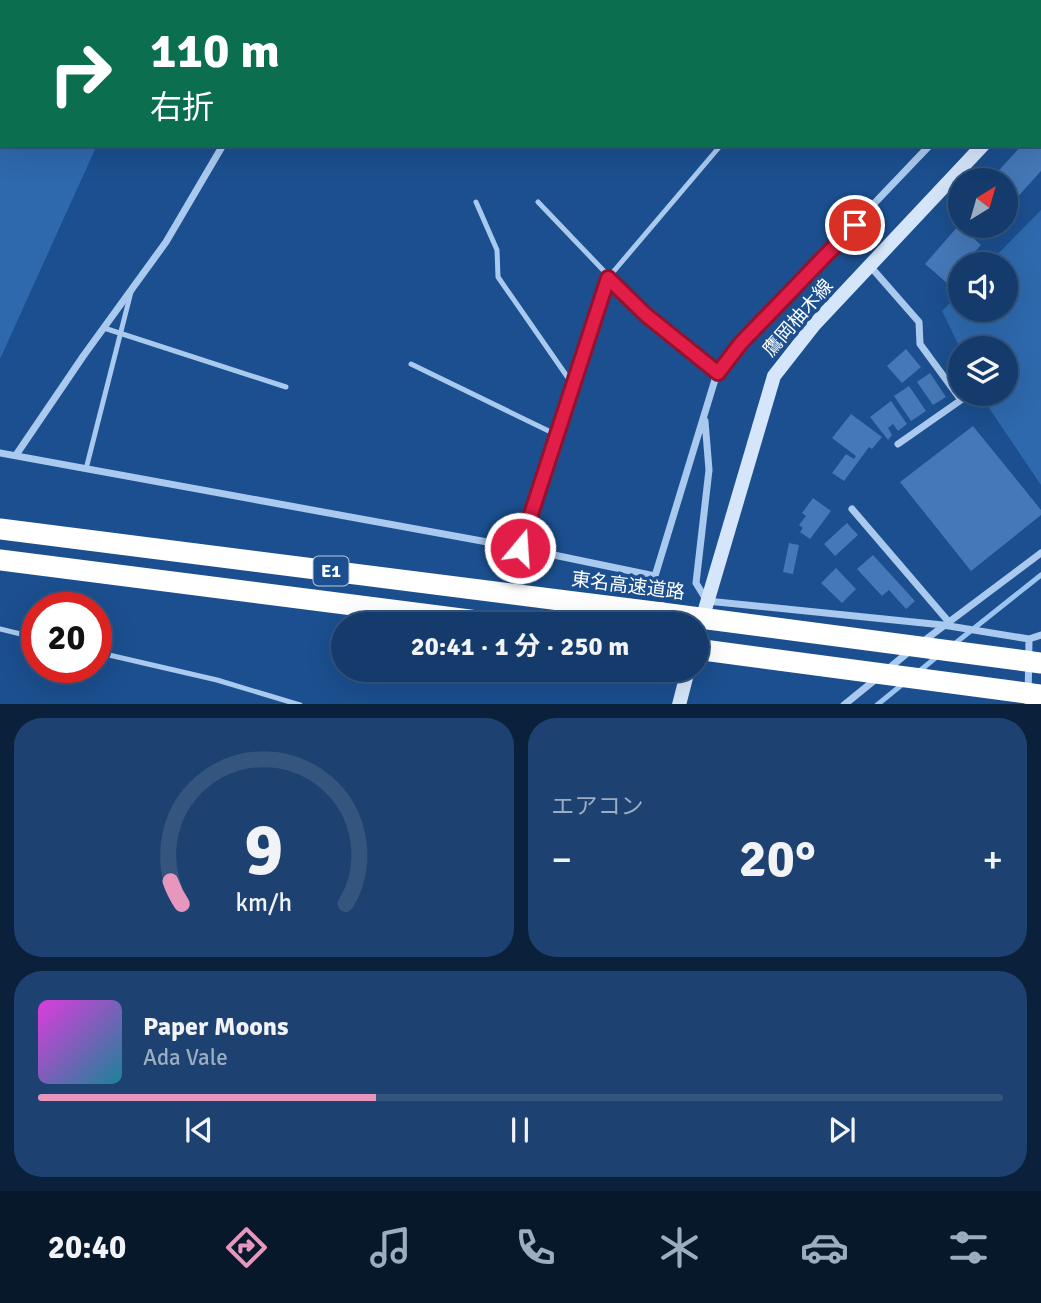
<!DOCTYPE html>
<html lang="ja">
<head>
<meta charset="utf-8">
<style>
	:root { --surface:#143b6b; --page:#1d4271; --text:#f1f3f6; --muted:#9dadc1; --line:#33557e; --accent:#e797bd }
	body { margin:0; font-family:Signika,"Noto Sans JP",sans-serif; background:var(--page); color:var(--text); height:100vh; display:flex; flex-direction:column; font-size:26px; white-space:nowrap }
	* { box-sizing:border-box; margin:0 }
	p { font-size:23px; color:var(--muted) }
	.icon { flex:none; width:38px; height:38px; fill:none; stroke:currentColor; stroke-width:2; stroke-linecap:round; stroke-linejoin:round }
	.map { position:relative; height:704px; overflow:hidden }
	.drawer { display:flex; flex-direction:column; gap:14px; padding:14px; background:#0b203b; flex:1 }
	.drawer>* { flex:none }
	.top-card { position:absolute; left:0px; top:0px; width:1041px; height:147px; box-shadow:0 7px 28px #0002,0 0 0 2px var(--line); background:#0b6e4f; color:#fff; overflow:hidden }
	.needle { width:46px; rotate:37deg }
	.fabs { position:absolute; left:948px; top:168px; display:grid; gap:14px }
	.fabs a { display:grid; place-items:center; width:70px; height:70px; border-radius:50%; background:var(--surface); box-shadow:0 7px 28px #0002,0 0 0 2px var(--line); font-size:35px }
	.speed { position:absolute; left:21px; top:592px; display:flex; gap:14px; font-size:35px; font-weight:700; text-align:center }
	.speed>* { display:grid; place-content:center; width:91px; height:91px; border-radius:50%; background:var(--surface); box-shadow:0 7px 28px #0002,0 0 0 2px var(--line); line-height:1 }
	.speed .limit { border:10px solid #d22; background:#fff; color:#111 }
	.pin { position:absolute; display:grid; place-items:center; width:60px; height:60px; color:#fff; margin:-30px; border:4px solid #fff; border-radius:50%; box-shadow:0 2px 7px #0007 }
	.me { position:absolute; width:77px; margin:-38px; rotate:18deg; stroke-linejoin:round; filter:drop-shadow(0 0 5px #0008) }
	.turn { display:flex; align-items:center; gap:24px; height:147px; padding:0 35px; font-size:32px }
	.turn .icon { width:91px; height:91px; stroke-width:2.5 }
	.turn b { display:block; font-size:49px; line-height:60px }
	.big { font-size:52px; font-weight:700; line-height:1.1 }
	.drawer .widget { flex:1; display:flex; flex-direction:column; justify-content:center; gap:10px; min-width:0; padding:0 24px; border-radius:28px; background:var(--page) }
	.drawer .dial { align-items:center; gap:0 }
	.dial svg { height:182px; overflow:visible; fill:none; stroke:var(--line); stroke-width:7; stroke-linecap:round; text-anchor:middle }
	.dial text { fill:var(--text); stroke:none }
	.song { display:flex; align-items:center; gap:21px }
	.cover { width:84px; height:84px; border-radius:10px; background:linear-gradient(135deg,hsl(300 70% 55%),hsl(190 70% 35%)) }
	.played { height:7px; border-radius:4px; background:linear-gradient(90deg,var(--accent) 35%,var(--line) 35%) }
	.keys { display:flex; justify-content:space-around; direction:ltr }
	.heat { display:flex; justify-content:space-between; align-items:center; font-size:38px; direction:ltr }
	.drawer .tiles { flex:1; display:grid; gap:14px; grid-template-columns:1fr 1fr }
	.widget:last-child { grid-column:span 2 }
	.trip { position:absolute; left:331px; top:612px; width:378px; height:70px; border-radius:35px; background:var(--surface); box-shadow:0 7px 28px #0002,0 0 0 2px var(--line); font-weight:700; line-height:70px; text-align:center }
	.dock { display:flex; height:112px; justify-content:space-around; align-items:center; background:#08182b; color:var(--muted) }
	.dock .icon { width:49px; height:49px }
	.dock .on { color:var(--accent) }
	.dock b { font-size:32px; color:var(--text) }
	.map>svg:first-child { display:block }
</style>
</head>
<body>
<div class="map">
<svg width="1041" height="705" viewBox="0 0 1041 705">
	<rect width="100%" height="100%" fill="#1b4f8f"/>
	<path fill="#2e69ad" d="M0 0 155 2H2V145H97L0 359Z
		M1041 210V485L991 411 982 394H1006V348H961V350L942 311 961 292V310H1006V264H988Z"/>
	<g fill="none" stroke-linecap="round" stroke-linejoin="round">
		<path stroke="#9cc4f0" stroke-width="5" d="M953 645 1041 575
			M917 673 939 655
			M877 705 904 683"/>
	</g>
	<path fill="#4478b7" d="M1022 145H1041V171L1006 210V180H990Z
		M959 225 981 245 964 264H961V268L947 283 925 264Z
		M969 226H992L982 237Z
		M906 349 921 367 902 383 887 366Z
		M930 373 946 397 933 405 917 382Z
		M909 386 926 411 911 421 894 396Z
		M891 401 907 424 898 431 893 424 888 428 892 435 888 440 870 417Z
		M851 414 882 437 872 449 869 447 844 481 832 473 846 454 854 459 856 456 832 438Z
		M973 426 1041 510V515L971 571 900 482Z
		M813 498 831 511 810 539 800 532 803 528 799 525 806 516 802 513Z
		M847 523 858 535 835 556 824 544Z
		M789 543 799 545 793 574 783 572Z
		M873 555 915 601 906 609 889 590 882 596 857 569Z
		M836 568 856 589 842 603 821 583Z"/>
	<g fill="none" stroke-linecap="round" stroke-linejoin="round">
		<path stroke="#a9c9ee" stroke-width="5" d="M841 2 842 0
			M476 202 497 250 498 277 573 385
			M538 202 646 315 717 373
			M104 328 286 387
			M411 364 557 435
			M86 469 131 292
			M520 548 608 278 721 145
			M0 629 37 638
			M96 652 217 680 300 705"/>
		<path stroke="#a9c9ee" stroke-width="7" d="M307 2 308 0
			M1040 21 1041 19
			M870 266 919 322 920 344 961 400 898 444
			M705 421 709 470 696 583 707 601 943 625 1029 639 1041 635
			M0 453 520 548 655 576 717 373 741 343 930 145
			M16 455 84 355 166 242 223 145
			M852 509 948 621
			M921 643 1041 553
			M888 669 911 650
			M844 705 876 679
			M1028 705 1029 639"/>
		<path stroke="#d6e6fa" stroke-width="14" d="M1040 85 1041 83
			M696 640 774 376 814 325 983 145
			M679 705 688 670"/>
		<path stroke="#fff" stroke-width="21" d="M0 529 662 613
			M0 560 510 625"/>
		<path stroke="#fff" stroke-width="21" d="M662 613 1041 663
			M696 649 1041 695"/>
	</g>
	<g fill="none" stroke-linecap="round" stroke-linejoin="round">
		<g stroke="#92132f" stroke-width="18">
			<path id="route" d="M520 548 608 278 646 315 718 373 741 343 855 225"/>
		</g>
		<use href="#route" stroke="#e11d48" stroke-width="12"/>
	</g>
	<g text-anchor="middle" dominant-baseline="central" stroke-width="7" stroke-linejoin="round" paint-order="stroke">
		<rect fill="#1b4f8f" stroke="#bbcadd" stroke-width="2" x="313.5" y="556.5" width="35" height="29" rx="5"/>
		<g font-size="18" font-weight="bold" fill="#fff">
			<text x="331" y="571">E1</text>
		</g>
		<g font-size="19" fill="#fff" stroke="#1b4f8f">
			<text transform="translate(798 318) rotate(-49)">鷹岡柚木線</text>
			<text transform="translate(628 586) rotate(7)">東名高速道路</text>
		</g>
	</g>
</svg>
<div class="fabs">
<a><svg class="needle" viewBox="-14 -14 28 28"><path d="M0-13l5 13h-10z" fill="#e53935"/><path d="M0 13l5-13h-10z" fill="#9dadc1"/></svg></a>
<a><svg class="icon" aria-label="sound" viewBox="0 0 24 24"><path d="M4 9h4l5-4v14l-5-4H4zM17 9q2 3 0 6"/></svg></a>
<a><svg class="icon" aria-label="layers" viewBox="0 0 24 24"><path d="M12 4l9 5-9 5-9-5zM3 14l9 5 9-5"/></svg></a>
</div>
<div class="speed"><div class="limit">20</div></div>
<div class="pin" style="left:855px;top:225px;background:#d93025"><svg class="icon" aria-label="arrive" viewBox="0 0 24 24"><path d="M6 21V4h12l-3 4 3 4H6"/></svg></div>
<svg class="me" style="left:520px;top:548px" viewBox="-20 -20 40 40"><circle r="17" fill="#e11d48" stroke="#fff" stroke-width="3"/><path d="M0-11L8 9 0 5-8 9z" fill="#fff"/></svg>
<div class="trip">20:41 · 1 分 · 250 m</div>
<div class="top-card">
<div class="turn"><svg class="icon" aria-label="right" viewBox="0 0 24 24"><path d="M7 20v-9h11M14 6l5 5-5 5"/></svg><div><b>110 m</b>右折</div></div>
</div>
</div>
<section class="drawer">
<div class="tiles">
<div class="widget dial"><svg viewBox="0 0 100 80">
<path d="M14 69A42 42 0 1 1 86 69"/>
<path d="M14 69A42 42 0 0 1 9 59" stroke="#e797bd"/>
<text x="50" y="56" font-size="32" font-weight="700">9</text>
<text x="50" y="72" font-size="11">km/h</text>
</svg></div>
<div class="widget"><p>エアコン</p>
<div class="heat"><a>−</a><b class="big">20°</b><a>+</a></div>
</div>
<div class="widget">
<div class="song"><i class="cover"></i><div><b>Paper Moons</b><p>Ada Vale</p></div></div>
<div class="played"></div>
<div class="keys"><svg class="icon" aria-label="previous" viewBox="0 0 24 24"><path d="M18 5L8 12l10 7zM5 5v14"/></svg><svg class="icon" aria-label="pause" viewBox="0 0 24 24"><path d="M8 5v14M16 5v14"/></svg><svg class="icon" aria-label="next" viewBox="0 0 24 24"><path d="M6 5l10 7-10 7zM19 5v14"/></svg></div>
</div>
</div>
</section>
<nav class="dock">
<b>20:40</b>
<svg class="icon on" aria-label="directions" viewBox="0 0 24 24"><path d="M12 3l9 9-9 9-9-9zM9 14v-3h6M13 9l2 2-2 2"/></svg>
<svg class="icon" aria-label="music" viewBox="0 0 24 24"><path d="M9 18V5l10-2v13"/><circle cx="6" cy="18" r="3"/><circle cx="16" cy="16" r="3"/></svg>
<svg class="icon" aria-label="phone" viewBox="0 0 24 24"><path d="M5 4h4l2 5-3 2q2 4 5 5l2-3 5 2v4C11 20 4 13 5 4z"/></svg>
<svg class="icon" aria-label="climate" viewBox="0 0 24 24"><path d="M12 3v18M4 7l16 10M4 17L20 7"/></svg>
<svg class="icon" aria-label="car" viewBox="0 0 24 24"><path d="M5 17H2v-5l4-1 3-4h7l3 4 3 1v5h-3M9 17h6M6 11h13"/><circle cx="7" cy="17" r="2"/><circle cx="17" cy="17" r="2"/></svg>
<svg class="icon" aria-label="filters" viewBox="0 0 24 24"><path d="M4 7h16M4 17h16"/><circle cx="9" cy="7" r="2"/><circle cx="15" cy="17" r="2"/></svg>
</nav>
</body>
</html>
